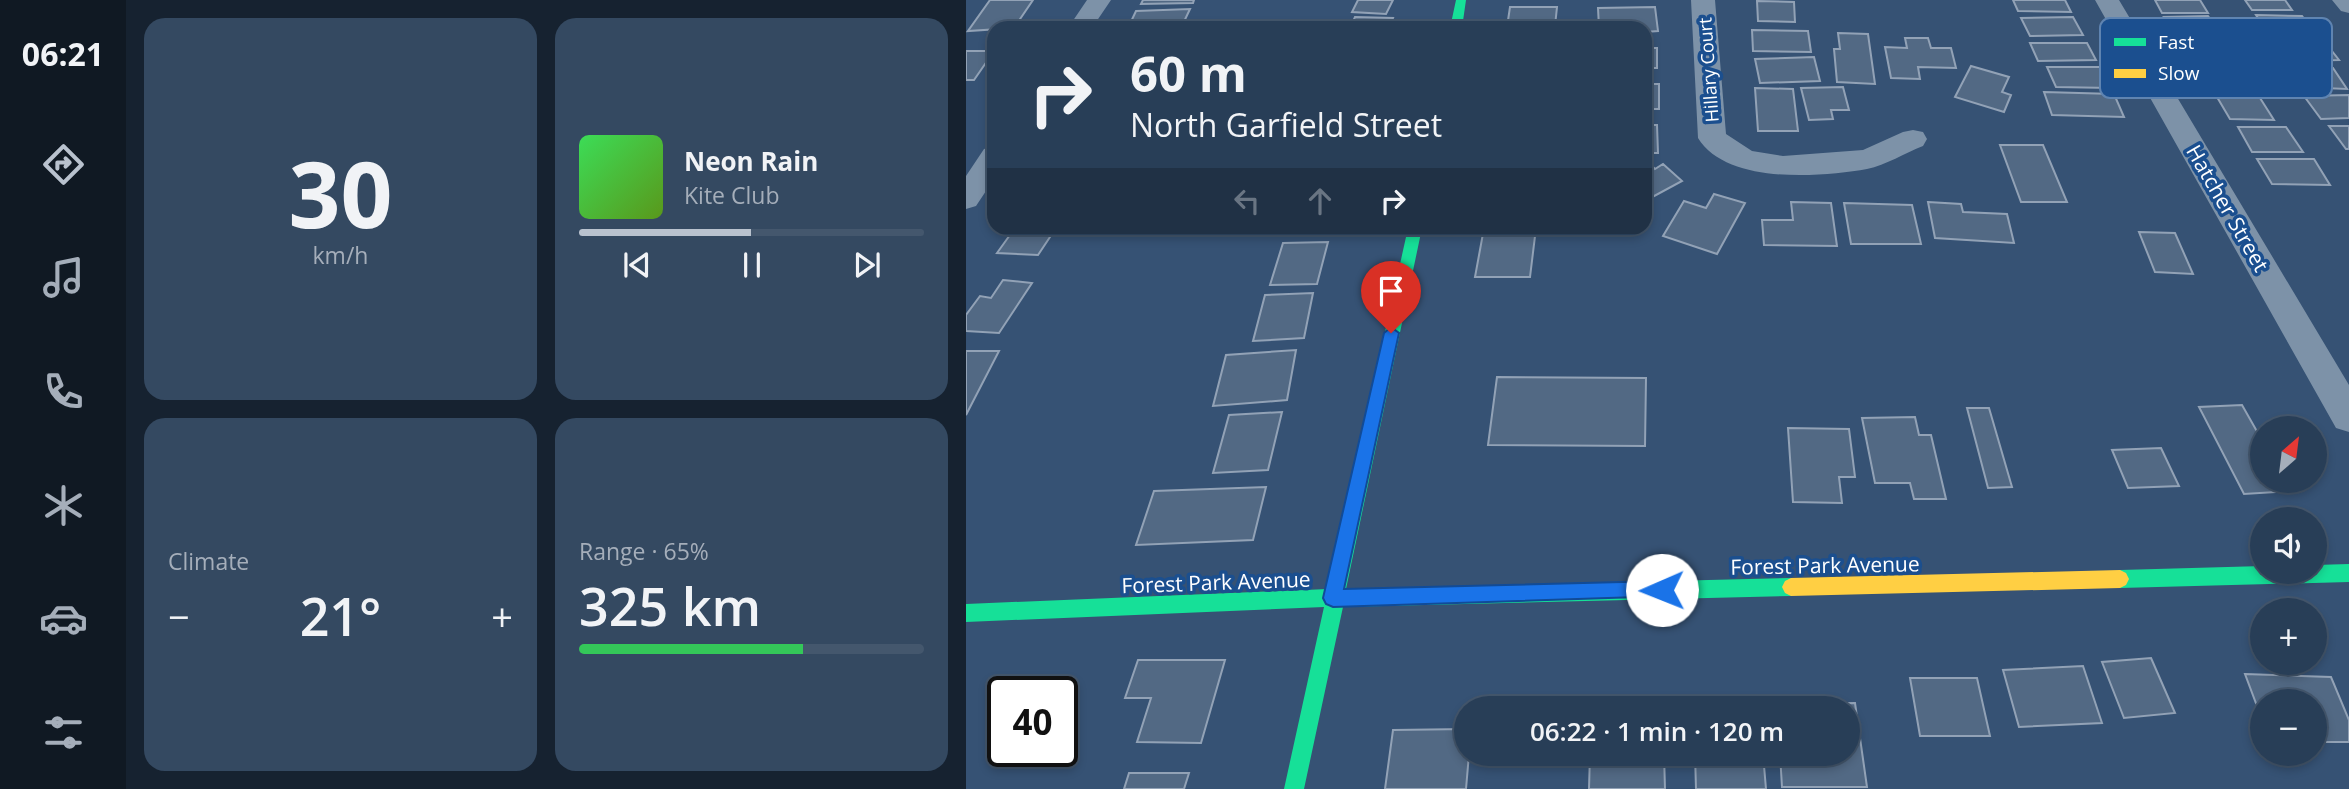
<!DOCTYPE html>
<html lang="en">
<head>
<meta charset="utf-8">
<style>
	:root { --surface:#283e57; --page:#344961; --text:#f1f3f6; --muted:#a5aeba; --line:#44576d; --accent:#b9c2ce }
	body { margin:0; font-family:"Open Sans",sans-serif; background:var(--page); color:var(--text); height:100vh; display:flex; flex-direction:column; font-size:26px; white-space:nowrap }
	* { box-sizing:border-box; margin:0 }
	p { font-size:23px; color:var(--muted) }
	.icon { flex:none; width:38px; height:38px; fill:none; stroke:currentColor; stroke-width:2; stroke-linecap:round; stroke-linejoin:round }
	.map { position:relative; flex:1; overflow:hidden }
	.details { display:flex; flex-direction:column; gap:18px; padding:18px; background:#162230; width:840px }
	.details>* { flex:none }
	.guide { position:absolute; left:21px; top:21px; width:665px; height:214px; border-radius:21px; box-shadow:0 4px 10px #0003,0 0 0 2px var(--line); background:#283e57; color:var(--text); overflow:hidden }
	.needle { width:46px; rotate:28deg }
	.buttons { position:absolute; left:1284px; top:416px; display:grid; gap:14px }
	.buttons a { display:grid; place-items:center; width:77px; height:77px; border-radius:50%; background:var(--surface); box-shadow:0 4px 10px #0003,0 0 0 2px var(--line); font-size:35px }
	.speed { position:absolute; left:21px; top:676px; display:flex; gap:14px; font-size:35px; font-weight:700; text-align:center }
	.speed>* { display:grid; place-content:center; width:91px; height:91px; border-radius:50%; background:var(--surface); box-shadow:0 4px 10px #0003,0 0 0 2px var(--line); line-height:1 }
	.speed .limit { border:4px solid #111; border-radius:10px; background:#fff; color:#111 }
	.pin { position:absolute; display:grid; place-items:center; width:60px; height:60px; color:#fff; margin:-72px -30px; border-radius:50% 50% 50% 0; rotate:-45deg; box-shadow:0 0 7px #0007 }
	.pin .icon { rotate:45deg }
	.me { position:absolute; width:77px; margin:-38px; rotate:269deg; stroke-linejoin:round; filter:drop-shadow(0 0 5px #0008) }
	.turn { display:flex; align-items:center; gap:24px; height:147px; padding:0 28px; font-size:32px }
	.turn .icon { width:91px; height:91px; stroke-width:2.5 }
	.turn b { display:block; font-size:49px; line-height:60px }
	.lanes { display:flex; align-items:center; height:66px; padding:0 28px; background:#0003; justify-content:center; gap:35px; direction:ltr }
	.lanes .off { opacity:.35 }
	.big { font-size:52px; font-weight:600; line-height:1.1 }
	.details .widget { flex:1; display:flex; flex-direction:column; justify-content:center; gap:10px; min-width:0; padding:0 24px; border-radius:21px; background:var(--page) }
	.details .dial { align-items:center; gap:0 }
	.dial b { font-size:91px; line-height:1 }
	.song { display:flex; align-items:center; gap:21px }
	.cover { width:84px; height:84px; border-radius:10px; background:linear-gradient(135deg,hsl(130 70% 55%),hsl(90 70% 35%)) }
	.played { height:7px; border-radius:4px; background:linear-gradient(90deg,var(--accent) 50%,var(--line) 50%) }
	.keys { display:flex; justify-content:space-around; direction:ltr }
	.heat { display:flex; justify-content:space-between; align-items:center; font-size:38px; direction:ltr }
	.charge { height:10px; border-radius:5px; background:linear-gradient(90deg,#34c759 65%,var(--line) 0) }
	.details .tiles { flex:1; display:grid; gap:18px; grid-template-columns:repeat(2,1fr) }
	.trip { position:absolute; left:488px; top:696px; width:406px; height:70px; border-radius:35px; background:var(--surface); box-shadow:0 4px 10px #0003,0 0 0 2px var(--line); font-weight:600; line-height:70px; text-align:center }
	main { display:flex; flex:1; min-height:0 }
	.tabs { display:flex; flex-direction:column; width:126px; justify-content:space-around; align-items:center; background:#101923; color:var(--muted) }
	.tabs .icon { width:49px; height:49px }
	.tabs .current { color:var(--accent) }
	.tabs b { font-size:32px; color:var(--text) }
	.map>svg:first-child { display:block }
</style>
</head>
<body>
<main>
<nav class="tabs">
<b>06:21</b>
<svg class="icon current" aria-label="directions" viewBox="0 0 24 24"><path d="M12 3l9 9-9 9-9-9zM9 14v-3h6M13 9l2 2-2 2"/></svg>
<svg class="icon" aria-label="music" viewBox="0 0 24 24"><path d="M9 18V5l10-2v13"/><circle cx="6" cy="18" r="3"/><circle cx="16" cy="16" r="3"/></svg>
<svg class="icon" aria-label="phone" viewBox="0 0 24 24"><path d="M5 4h4l2 5-3 2q2 4 5 5l2-3 5 2v4C11 20 4 13 5 4z"/></svg>
<svg class="icon" aria-label="climate" viewBox="0 0 24 24"><path d="M12 3v18M4 7l16 10M4 17L20 7"/></svg>
<svg class="icon" aria-label="car" viewBox="0 0 24 24"><path d="M5 17H2v-5l4-1 3-4h7l3 4 3 1v5h-3M9 17h6M6 11h13"/><circle cx="7" cy="17" r="2"/><circle cx="17" cy="17" r="2"/></svg>
<svg class="icon" aria-label="filters" viewBox="0 0 24 24"><path d="M4 7h16M4 17h16"/><circle cx="9" cy="7" r="2"/><circle cx="15" cy="17" r="2"/></svg>
</nav>
<section class="details">
<div class="tiles">
<div class="widget dial"><b>30</b><p>km/h</p></div>
<div class="widget">
<div class="song"><i class="cover"></i><div><b>Neon Rain</b><p>Kite Club</p></div></div>
<div class="played"></div>
<div class="keys"><svg class="icon" aria-label="previous" viewBox="0 0 24 24"><path d="M18 5L8 12l10 7zM5 5v14"/></svg><svg class="icon" aria-label="pause" viewBox="0 0 24 24"><path d="M8 5v14M16 5v14"/></svg><svg class="icon" aria-label="next" viewBox="0 0 24 24"><path d="M6 5l10 7-10 7zM19 5v14"/></svg></div>
</div>
<div class="widget"><p>Climate</p>
<div class="heat"><a>−</a><b class="big">21°</b><a>+</a></div>
</div>
<div class="widget"><p>Range · 65%</p><b class="big">325 km</b><div class="charge"></div></div>
</div>
</section>
<div class="map">
<svg width="1383" height="789" viewBox="0 0 1383 789">
	<rect width="100%" height="100%" fill="#365274"/>
	<path fill="#526984" stroke="#92a2b6" stroke-width="2" d="M24 0H67L48 28 2 31Z
		M177 0H228L227 3 175 4Z
		M392 0H427L420 14 386 12Z
		M1047 0H1099L1105 12 1052 11Z
		M1189 0H1234L1242 13H1196Z
		M1279 0H1319L1326 10H1286Z
		M791 1 828 2 829 22 792 21Z
		M544 7H591L589 26 541 27Z
		M689 7 692 31 679 32V28H633L632 8Z
		M224 9 215 28H162L170 11Z
		M1290 15 1336 16 1350 35H1303Z
		M1242 16 1257 36 1212 37 1198 17Z
		M389 17 427 18 423 28H384Z
		M1107 17 1117 35 1064 36 1055 18Z
		M786 30 842 31 845 52 787 51Z
		M872 33 902 34 909 84 871 82 868 49H874Z
		M939 38H962L965 48H985L990 68 952 67 954 79 925 78 919 47 941 48Z
		M1304 41H1358L1373 60 1317 61Z
		M1064 43H1121L1130 60 1072 61Z
		M679 48H691V68H679Z
		M0 51H28L8 80H0Z
		M848 57 854 81 794 83 789 59Z
		M1005 66 1043 77 1036 92 1045 95 1038 112 989 97Z
		M1319 66 1367 68 1381 89 1332 87Z
		M1081 67H1135L1145 88 1090 87Z
		M679 84H693V109H679Z
		M877 87 883 110H865L867 119 843 120 835 88Z
		M789 88 827 89 832 131H792Z
		M1078 92 1148 94 1158 117 1086 115Z
		M1383 95V118L1355 119 1338 96Z
		M1251 97 1294 98 1308 120 1264 119Z
		M679 125H691L692 153H679Z
		M1363 126H1383V149H1380Z
		M1272 127H1320L1337 152H1286Z
		M1034 145H1077L1101 202H1055Z
		M679 159 689 169 697 164 716 181 679 201Z
		M1291 159H1348L1364 185 1306 184Z
		M748 194 779 203 751 254 697 236 718 201 740 208Z
		M825 202 865 203 871 246 798 245 796 220H827Z
		M962 202 995 204 997 212 1041 214 1048 243 969 238Z
		M878 203 946 205 955 244H885Z
		M49 228H90L72 255 31 253Z
		M320 228H366L364 234 317 235Z
		M518 228H570L564 277H509Z
		M1173 232 1209 233 1227 274 1189 272Z
		M362 242 351 284 304 285 317 243Z
		M37 280 66 283 33 333 0 331V315L14 296 25 298Z
		M347 293 338 338 287 341 299 295Z
		M330 350 321 400 247 406 260 355Z
		M0 351H33L0 415Z
		M531 377 680 378 679 446 522 445Z
		M1276 405 1297 442V481H1319L1324 491 1278 494 1233 407Z
		M1001 408H1023L1046 487 1022 488Z
		M316 412 302 470 247 473 263 415Z
		M949 417 953 435H965L980 499H948L944 483H909L896 418Z
		M822 428 883 429 889 477H873L876 503 827 502Z
		M1195 448 1213 486 1162 488 1146 450Z
		M300 487 287 540 170 545 188 491Z
		M1185 658 1209 713 1158 718 1136 662Z
		M172 660H259L235 743 171 742 185 698H159Z
		M1117 666 1136 723 1053 727 1037 670Z
		M1279 674 1365 677 1383 720V742H1349V702H1297V722Z
		M944 678H1011L1024 736H954Z
		M792 699 793 709H727V700Z
		M889 703 901 787H816L814 754H882V709H810V704Z
		M500 729V754H503L500 789H419L427 730Z
		M624 754H698L699 789H623Z
		M729 754H797L800 789H730Z
		M163 773H223L218 789H158Z"/>
	<g fill="none" stroke-linecap="round" stroke-linejoin="round">
		<path fill="#7d92a8" fill-rule="evenodd" d="M121 0H145L126 28H102Z
			M725 0H749L760 134 786 151 817 156 897 150 937 132 947 130 957 132 961 139 957 146C939 153 920 165 901 169 855 177 761 185 732 138Z
			M1129 0H1153L1383 385V432L1370 428Z
			M1366 0H1383V13L1375 11Z
			M28 146V179L10 206 0 209V176L18 149Z"/>
		<path fill="#16e098" fill-rule="evenodd" d="M490 0H500L496 28H484Z
			M442 228H456L380 589 825 578 831 581 834 587 831 593 825 596 377 607 338 789H318L358 607 0 622V604L362 589Z
			M1383 564V582L1154 588 1148 585 1145 579 1148 573 1154 570 1297 566V572H1349V565Z"/>
		<path fill="#ffcf43" fill-rule="evenodd" d="M1154 570 1160 573 1163 579 1160 585 1154 588 825 596 819 593 816 587 819 581 825 578Z"/>
	</g>
	<path fill="#1a73e8" stroke="#114b97" stroke-width="2" d="M425 327 433 333 378 589 696 581 703 584 706 590 703 596 367 607 360 604 357 598 418 333Z"/>
	<g text-anchor="middle" dominant-baseline="central" stroke-width="7" stroke-linejoin="round" paint-order="stroke">
		<g font-size="18" fill="#fff" stroke="#1b4f8f">
			<text transform="translate(742 70) rotate(-94)">Hillary Court</text>
		</g>
		<g font-size="21" fill="#fff" stroke="#1b4f8f">
			<text transform="translate(1262 208) rotate(60)">Hatcher Street</text>
			<text transform="translate(859 565) rotate(-1)">Forest Park Avenue</text>
			<text transform="translate(250 582) rotate(-2)">Forest Park Avenue</text>
		</g>
	</g>
	<rect x="1134" y="18" width="232" height="80" rx="10" fill="#1b4f8f" stroke="#5f84b1" stroke-width="2"/>
	<rect x="1148" y="38" width="32" height="8" fill="#16e098"/>
	<rect x="1148" y="69" width="32" height="9" fill="#ffcf43"/>
	<g font-size="19" fill="#fff">
		<text x="1192" y="49">Fast</text>
		<text x="1192" y="80">Slow</text>
	</g>
</svg>
<div class="buttons">
<a><svg class="needle" viewBox="-14 -14 28 28"><path d="M0-13l5 13h-10z" fill="#e53935"/><path d="M0 13l5-13h-10z" fill="#a5aeba"/></svg></a>
<a><svg class="icon" aria-label="sound" viewBox="0 0 24 24"><path d="M4 9h4l5-4v14l-5-4H4zM17 9q2 3 0 6"/></svg></a>
<a>+</a>
<a>−</a>
</div>
<div class="speed"><div class="limit">40</div></div>
<div class="pin" style="left:425px;top:333px;background:#d93025"><svg class="icon" aria-label="arrive" viewBox="0 0 24 24"><path d="M6 21V4h12l-3 4 3 4H6"/></svg></div>
<svg class="me" style="left:696px;top:590px" viewBox="-20 -20 40 40"><circle r="19" fill="#fff"/><path d="M0-13L10 11 0 6-10 11z" fill="#1a73e8"/></svg>
<div class="trip">06:22 · 1 min · 120 m</div>
<div class="guide">
<div class="turn"><svg class="icon" aria-label="right" viewBox="0 0 24 24"><path d="M7 20v-9h11M14 6l5 5-5 5"/></svg><div><b>60 m</b>North Garfield Street</div></div>
<div class="lanes"><svg class="icon off" aria-label="left" viewBox="0 0 24 24"><path d="M17 20v-9H6M10 6l-5 5 5 5"/></svg><svg class="icon off" aria-label="ahead" viewBox="0 0 24 24"><path d="M12 20V5M6 11l6-6 6 6"/></svg><svg class="icon" aria-label="right" viewBox="0 0 24 24"><path d="M7 20v-9h11M14 6l5 5-5 5"/></svg></div>
</div>
</div>
</main>
</body>
</html>
